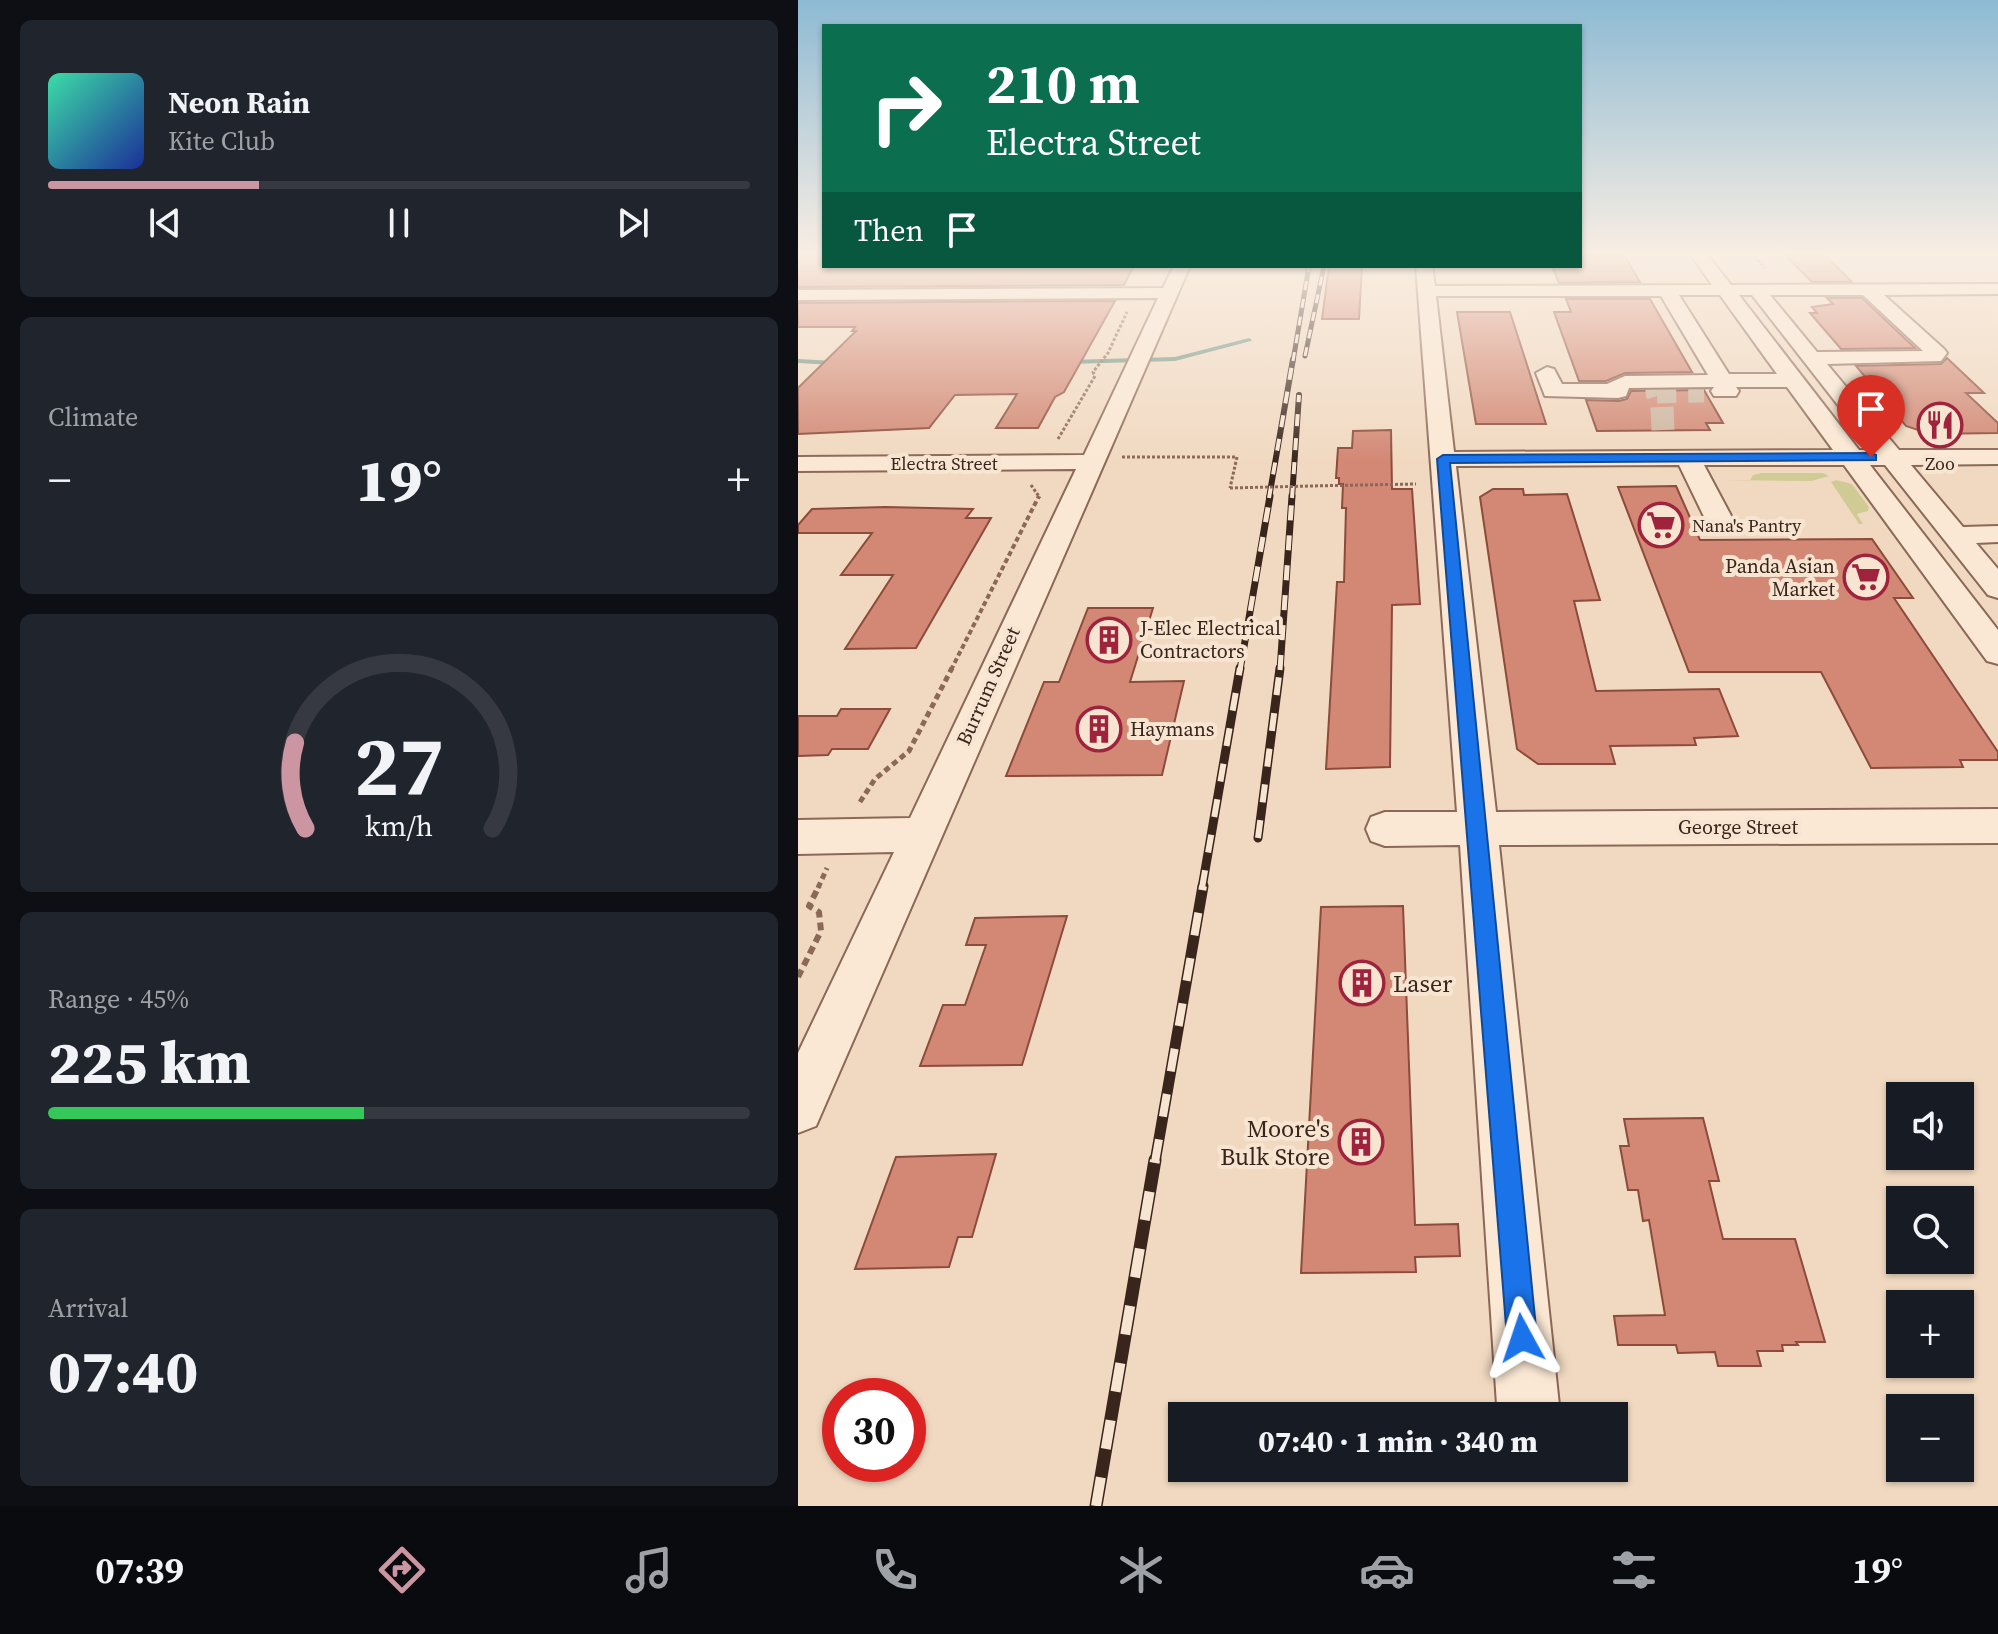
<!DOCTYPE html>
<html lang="en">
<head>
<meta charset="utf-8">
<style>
	:root { --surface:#171b24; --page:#20242c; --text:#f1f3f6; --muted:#9ea1a6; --line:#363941; --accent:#cc95a2 }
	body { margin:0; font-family:"Source Serif 4",serif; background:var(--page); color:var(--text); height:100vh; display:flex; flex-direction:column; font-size:30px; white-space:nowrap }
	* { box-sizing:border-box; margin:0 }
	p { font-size:26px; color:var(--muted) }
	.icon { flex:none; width:44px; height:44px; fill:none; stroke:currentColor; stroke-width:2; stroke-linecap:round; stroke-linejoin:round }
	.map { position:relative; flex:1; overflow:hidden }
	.drawer { display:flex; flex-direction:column; gap:20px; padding:20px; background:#0d0f14; width:798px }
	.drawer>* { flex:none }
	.guide { position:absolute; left:24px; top:24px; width:760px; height:244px; border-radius:0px; box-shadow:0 2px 6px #0004; background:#0b6e4f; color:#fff; overflow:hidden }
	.tools { position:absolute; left:1088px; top:1082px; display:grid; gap:16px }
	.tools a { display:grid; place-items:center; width:88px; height:88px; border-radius:0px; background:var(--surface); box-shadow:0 2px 6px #0004; font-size:40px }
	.speed { position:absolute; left:24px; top:1378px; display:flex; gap:16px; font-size:40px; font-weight:700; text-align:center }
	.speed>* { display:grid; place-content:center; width:104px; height:104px; border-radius:50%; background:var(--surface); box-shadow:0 2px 6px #0004; line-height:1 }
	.speed .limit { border:12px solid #d22; background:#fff; color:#111 }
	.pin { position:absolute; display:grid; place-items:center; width:68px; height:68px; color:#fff; margin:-82px -34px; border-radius:50% 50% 50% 0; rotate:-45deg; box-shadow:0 0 8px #0007 }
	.pin .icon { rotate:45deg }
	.me { position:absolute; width:88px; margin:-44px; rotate:355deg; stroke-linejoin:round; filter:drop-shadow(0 0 6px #0008) }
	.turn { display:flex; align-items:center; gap:28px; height:168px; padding:0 32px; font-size:36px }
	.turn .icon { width:104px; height:104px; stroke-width:2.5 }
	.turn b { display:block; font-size:56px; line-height:68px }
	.then { display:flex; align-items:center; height:76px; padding:0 32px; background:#0003; gap:16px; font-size:30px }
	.big { font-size:60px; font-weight:800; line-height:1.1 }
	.drawer .tile { flex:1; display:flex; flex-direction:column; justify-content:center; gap:12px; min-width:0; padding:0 28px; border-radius:12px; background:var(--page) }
	.drawer .dial { align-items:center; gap:0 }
	.dial svg { height:208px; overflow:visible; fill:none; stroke:var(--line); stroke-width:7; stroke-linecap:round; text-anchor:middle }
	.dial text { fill:var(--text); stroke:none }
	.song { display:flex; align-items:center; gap:24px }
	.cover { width:96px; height:96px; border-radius:12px; background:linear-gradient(135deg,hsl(160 70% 55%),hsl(230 70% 35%)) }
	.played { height:8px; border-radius:4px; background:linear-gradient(90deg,var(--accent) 30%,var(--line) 30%) }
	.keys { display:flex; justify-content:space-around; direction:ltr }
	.heat { display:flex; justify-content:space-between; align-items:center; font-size:44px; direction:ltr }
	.charge { height:12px; border-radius:6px; background:linear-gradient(90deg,#34c759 45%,var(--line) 0) }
	.trip { position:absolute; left:370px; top:1402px; width:460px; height:80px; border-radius:0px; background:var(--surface); box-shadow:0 2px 6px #0004; font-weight:800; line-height:80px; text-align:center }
	.menu { display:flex; height:128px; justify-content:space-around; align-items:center; background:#090b0e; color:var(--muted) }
	.menu .icon { width:56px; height:56px }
	.menu .current { color:var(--accent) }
	.menu b { font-size:36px; color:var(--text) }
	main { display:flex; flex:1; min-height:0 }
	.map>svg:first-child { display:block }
</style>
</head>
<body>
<main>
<section class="drawer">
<div class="tile">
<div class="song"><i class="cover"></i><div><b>Neon Rain</b><p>Kite Club</p></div></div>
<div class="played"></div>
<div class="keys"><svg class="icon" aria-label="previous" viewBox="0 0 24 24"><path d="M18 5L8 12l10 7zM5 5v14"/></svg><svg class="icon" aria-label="pause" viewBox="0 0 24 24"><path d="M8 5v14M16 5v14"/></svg><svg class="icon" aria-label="next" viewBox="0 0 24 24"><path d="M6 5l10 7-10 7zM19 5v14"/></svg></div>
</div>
<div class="tile"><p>Climate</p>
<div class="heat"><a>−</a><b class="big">19°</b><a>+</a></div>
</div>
<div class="tile dial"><svg viewBox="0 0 100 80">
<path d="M14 69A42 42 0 1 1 86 69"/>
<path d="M14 69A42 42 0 0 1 10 36" stroke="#cc95a2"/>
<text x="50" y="56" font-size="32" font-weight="700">27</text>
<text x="50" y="72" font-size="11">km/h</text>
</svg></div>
<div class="tile"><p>Range · 45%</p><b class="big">225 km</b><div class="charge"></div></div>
<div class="tile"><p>Arrival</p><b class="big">07:40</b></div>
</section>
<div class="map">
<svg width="1200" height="1506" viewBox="0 0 1200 1506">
	<rect width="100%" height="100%" fill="#f1d9c1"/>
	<path fill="#d0cb94" d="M963 473H1025L1031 476 1013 481 924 480H952L955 475Z
		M1038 480 1054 484 1071 507 1070 511 1059 514 1065 524H1061L1033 482Z"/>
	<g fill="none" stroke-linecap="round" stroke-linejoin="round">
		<path fill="#6a9180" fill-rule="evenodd" d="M451 338 454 340 453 341 377 361 270 364 267 362 270 360 377 357Z
			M0 359 38 361 41 363 38 365 0 363Z"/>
	</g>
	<path fill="#d28874" stroke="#8c4b3b" stroke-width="2" d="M0 252H26V266H336L326 285 0 287Z
		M984 252H1024L1054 282H1014Z
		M782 255H826L842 282 761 283 754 266H782Z
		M531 266H564L561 319H524Z
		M1029 298H1064L1117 348 1043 349 1012 313H1019L1014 307 1035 304Z
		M768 299H852L894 372 827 373 808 381H781L756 312H773Z
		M317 301 266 392 257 397 240 428H198L219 394 157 395 131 428 0 434V388L58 331H54L57 327H0V303Z
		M659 312H712L748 424H678Z
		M1149 358 1186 393H1168L1200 423V433L1132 434 1108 426 1058 366 1143 364Z
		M906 390 925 423H908L912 430 799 431 788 400 821 401 829 399 833 391Z
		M593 430 594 489H614L622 604 594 605 592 767 528 769 539 582H546L548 508H544L545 484H541V478H538L540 448H554L555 431Z
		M878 486 902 540 1074 539 1115 598H1096L1200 752V760H1162L1165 767 1073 768 1023 672H891L820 487Z
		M695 489H725L726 495 769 494 802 600 776 601 798 691 921 689 940 736 896 738 898 745 812 746 817 764H740L719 749 682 497Z
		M87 507 175 509 168 518H193L118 648 47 649 95 575H43L74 533H0V525L14 509Z
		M290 608H355L332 682 386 681 364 775 208 776 246 682H261Z
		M43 709H92L70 749H34L30 755 0 756V716H39Z
		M605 906 617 1225 660 1224 662 1256 617 1257 618 1272 503 1273 523 907Z
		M269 916 224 1065 122 1066 145 1005H167L188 945H168L177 918Z
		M905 1118 921 1181H911L925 1239H997L1027 1342H998L1000 1345H984L985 1351H959L963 1366H920L917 1352 880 1353 878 1345H820L816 1316 867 1315 851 1220 845 1221 840 1190H830L822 1146H831L826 1119Z
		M198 1154 174 1237H160L151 1267 57 1269 98 1157Z"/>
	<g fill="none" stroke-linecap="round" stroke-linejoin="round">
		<path stroke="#ccb5a0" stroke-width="23" stroke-dasharray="23 12" stroke-linecap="butt" d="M865 430 864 407 859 392 906 391"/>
		<g stroke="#8b6857" stroke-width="4">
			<path id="minor" d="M891 252H907L933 285 1200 284V294L1086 295 1146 349 1149 353 1143 361 1029 364 1101 450H1200V464L1113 465 1165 527 1200 526V542L1178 543 1200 569V598L1190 595 1087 465H1072L1200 630V664L1189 661 1046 465H906L939 527 935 533H915L911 527 881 465 658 466 698 812 1200 809V843L701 845 761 1405 756 1416H704L699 1405 662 845 587 846 573 841 568 829 573 817 587 812H659L618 266H634L637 286 914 285ZM881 295H922L979 374H931ZM941 295H954L1075 450H1061ZM972 295H1065L1125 351 1019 352ZM638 296H863L910 375 827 376 809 384H764L756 369 749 367 738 373 747 396 820 398 828 396 831 388 916 387 913 391 916 396H938L941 391 938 387H989L1035 450 656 452Z
				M376 266H392L18 1126 0 1133V1053L96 852 0 854V820L112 818 278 469 0 471V457L286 455 360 298 0 300V290L365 288Z"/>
		</g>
		<path stroke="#8b6857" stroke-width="3" stroke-dasharray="3 2" stroke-linecap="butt" d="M953 252 967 268
			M260 439 297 376 295 372 310 353 329 312
			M324 457H439L432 488
			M233 485 242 498
			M512 486 618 484"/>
		<path stroke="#8b6857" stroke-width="4" stroke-dasharray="5 3" stroke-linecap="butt" d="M153 670 241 496"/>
		<path stroke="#8b6857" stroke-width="5" stroke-dasharray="6 4" stroke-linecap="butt" d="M62 802 77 779 111 751 154 668
			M20 888 29 868"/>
		<path stroke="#8b6857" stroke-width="6" stroke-dasharray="8 5" stroke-linecap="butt" d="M0 977 23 931 21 912 11 906 21 886"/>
		<use href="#minor" fill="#fbe8d4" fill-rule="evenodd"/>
		<g stroke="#3a251c" stroke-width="5">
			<path id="rail-far5" d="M507 356 526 266
				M495 361 511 266"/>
		</g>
		<g stroke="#3a251c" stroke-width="6">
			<path id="rail-far4" d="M471 498 495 359
				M494 498 501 395"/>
		</g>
		<g stroke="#3a251c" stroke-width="7">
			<path id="rail-far3" d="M442 670 472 496
				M482 670 494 496"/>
		</g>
		<g stroke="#3a251c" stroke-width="9">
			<path id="rail-far2" d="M460 838 482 668
				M404 888 442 668"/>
		</g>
		<g stroke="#3a251c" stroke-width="11">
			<path id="rail-far1" d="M357 1162 405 886"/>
		</g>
		<g stroke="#3a251c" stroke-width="13">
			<path id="rail" d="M298 1506 357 1160"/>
		</g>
		<use href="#rail-far5" stroke="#f8e5d1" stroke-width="3" stroke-dasharray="9" stroke-linecap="butt"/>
		<use href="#rail-far4" stroke="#f8e5d1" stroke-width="4" stroke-dasharray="12" stroke-linecap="butt"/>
		<use href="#rail-far3" stroke="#f8e5d1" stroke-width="5" stroke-dasharray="15" stroke-linecap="butt"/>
		<use href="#rail-far2" stroke="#f8e5d1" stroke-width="6" stroke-dasharray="18" stroke-linecap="butt"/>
		<use href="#rail-far1" stroke="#f8e5d1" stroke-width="8" stroke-dasharray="23" stroke-linecap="butt"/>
		<use href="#rail" stroke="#f8e5d1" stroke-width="10" stroke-dasharray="29" stroke-linecap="butt"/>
		<path stroke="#8b6857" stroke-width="3" stroke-dasharray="3 2" stroke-linecap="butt" d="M432 488 512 486"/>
	</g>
	<linearGradient id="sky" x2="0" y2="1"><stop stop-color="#8dbad3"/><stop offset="0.55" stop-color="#f9eee3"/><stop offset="1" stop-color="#f9eee3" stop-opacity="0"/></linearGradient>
	<rect width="1200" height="462" fill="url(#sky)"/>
	<path fill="#1a73e8" stroke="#114b97" stroke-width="2" d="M1073 453 1078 455V460L652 463 739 1338 734 1348 724 1353 713 1348 709 1338 639 459 645 455Z"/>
	<defs>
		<g id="restaurant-ring" transform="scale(2.3)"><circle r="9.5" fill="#f8e5d1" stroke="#9f233c" stroke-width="1.5"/><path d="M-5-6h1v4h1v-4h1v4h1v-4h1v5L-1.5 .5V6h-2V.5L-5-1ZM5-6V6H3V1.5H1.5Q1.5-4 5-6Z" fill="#9f233c"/></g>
		<g id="supermarket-ring" transform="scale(2.3)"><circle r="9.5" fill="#f8e5d1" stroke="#9f233c" stroke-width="1.5"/><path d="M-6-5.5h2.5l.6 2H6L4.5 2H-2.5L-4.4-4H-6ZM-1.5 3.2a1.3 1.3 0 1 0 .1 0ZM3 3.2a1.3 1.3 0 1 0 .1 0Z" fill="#9f233c"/></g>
		<g id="building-ring" transform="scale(2.3)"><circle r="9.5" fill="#f8e5d1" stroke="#9f233c" stroke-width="1.5"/><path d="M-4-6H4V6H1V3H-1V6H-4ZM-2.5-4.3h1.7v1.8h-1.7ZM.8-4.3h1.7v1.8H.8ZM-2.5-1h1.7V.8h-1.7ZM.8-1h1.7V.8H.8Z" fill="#9f233c"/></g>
	</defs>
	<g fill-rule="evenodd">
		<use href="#restaurant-ring" x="1142" y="425"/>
		<use href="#supermarket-ring" x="863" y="525"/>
		<use href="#supermarket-ring" x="1068" y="577"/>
		<use href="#building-ring" x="311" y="640"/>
		<use href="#building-ring" x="301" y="729"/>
		<use href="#building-ring" x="564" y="983"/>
		<use href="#building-ring" x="563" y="1142"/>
	</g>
	<g text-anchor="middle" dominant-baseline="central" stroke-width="8" stroke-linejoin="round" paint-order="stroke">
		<g font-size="18" fill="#3a251c" stroke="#f8e5d1">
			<text x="146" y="463">Electra Street</text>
		</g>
		<g font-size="18" fill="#3a251c" stroke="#f8e5d1">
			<text x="1142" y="463">Zoo</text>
			<text x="894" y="525" text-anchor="start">Nana's Pantry</text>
		</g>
		<g font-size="20" fill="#3a251c" stroke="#f8e5d1" text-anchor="start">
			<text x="1037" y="566" text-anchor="end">Panda Asian<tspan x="1037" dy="23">Market</tspan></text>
			<text x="342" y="628">J-Elec Electrical<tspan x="342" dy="23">Contractors</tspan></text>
			<text x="332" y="729">Haymans</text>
		</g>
		<g font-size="20" fill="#3a251c" stroke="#f8e5d1">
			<text transform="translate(190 686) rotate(-66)">Burrum Street</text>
			<text x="940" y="827">George Street</text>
		</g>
		<g font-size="24" fill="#3a251c" stroke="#f8e5d1" text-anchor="start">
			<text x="595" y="983">Laser</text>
			<text x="532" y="1128" text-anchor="end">Moore's<tspan x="532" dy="28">Bulk Store</tspan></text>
		</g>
	</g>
</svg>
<div class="tools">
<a><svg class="icon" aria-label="sound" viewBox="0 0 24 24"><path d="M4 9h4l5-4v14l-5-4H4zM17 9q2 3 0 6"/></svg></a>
<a><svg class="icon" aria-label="search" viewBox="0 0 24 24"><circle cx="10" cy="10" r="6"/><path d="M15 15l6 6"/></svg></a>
<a>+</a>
<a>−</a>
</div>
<div class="speed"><div class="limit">30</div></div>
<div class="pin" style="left:1073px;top:457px;background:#d93025"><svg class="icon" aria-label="arrive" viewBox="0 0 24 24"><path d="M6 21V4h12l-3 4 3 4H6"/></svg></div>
<svg class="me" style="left:724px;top:1338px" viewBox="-20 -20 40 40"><path d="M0-17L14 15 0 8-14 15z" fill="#1a73e8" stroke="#fff" stroke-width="4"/></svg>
<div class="trip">07:40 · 1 min · 340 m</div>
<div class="guide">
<div class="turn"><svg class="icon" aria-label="right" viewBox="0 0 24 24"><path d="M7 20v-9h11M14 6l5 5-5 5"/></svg><div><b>210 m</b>Electra Street</div></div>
<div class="then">Then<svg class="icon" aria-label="arrive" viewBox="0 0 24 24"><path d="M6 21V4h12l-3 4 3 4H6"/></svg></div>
</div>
</div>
</main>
<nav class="menu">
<b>07:39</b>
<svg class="icon current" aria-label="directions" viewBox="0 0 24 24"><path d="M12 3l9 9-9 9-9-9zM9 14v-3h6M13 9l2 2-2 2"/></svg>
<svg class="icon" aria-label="music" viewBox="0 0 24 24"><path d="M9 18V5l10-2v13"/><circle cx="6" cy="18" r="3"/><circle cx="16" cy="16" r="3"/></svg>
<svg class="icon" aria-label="phone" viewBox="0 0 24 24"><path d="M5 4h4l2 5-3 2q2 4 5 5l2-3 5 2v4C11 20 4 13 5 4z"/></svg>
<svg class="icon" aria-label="climate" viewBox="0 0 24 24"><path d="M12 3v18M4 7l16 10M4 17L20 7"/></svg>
<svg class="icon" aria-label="car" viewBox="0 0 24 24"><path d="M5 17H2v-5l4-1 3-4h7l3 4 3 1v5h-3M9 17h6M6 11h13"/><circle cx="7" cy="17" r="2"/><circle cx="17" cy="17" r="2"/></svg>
<svg class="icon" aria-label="filters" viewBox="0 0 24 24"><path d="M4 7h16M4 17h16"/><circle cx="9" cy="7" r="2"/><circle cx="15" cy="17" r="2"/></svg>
<b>19°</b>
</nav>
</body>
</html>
